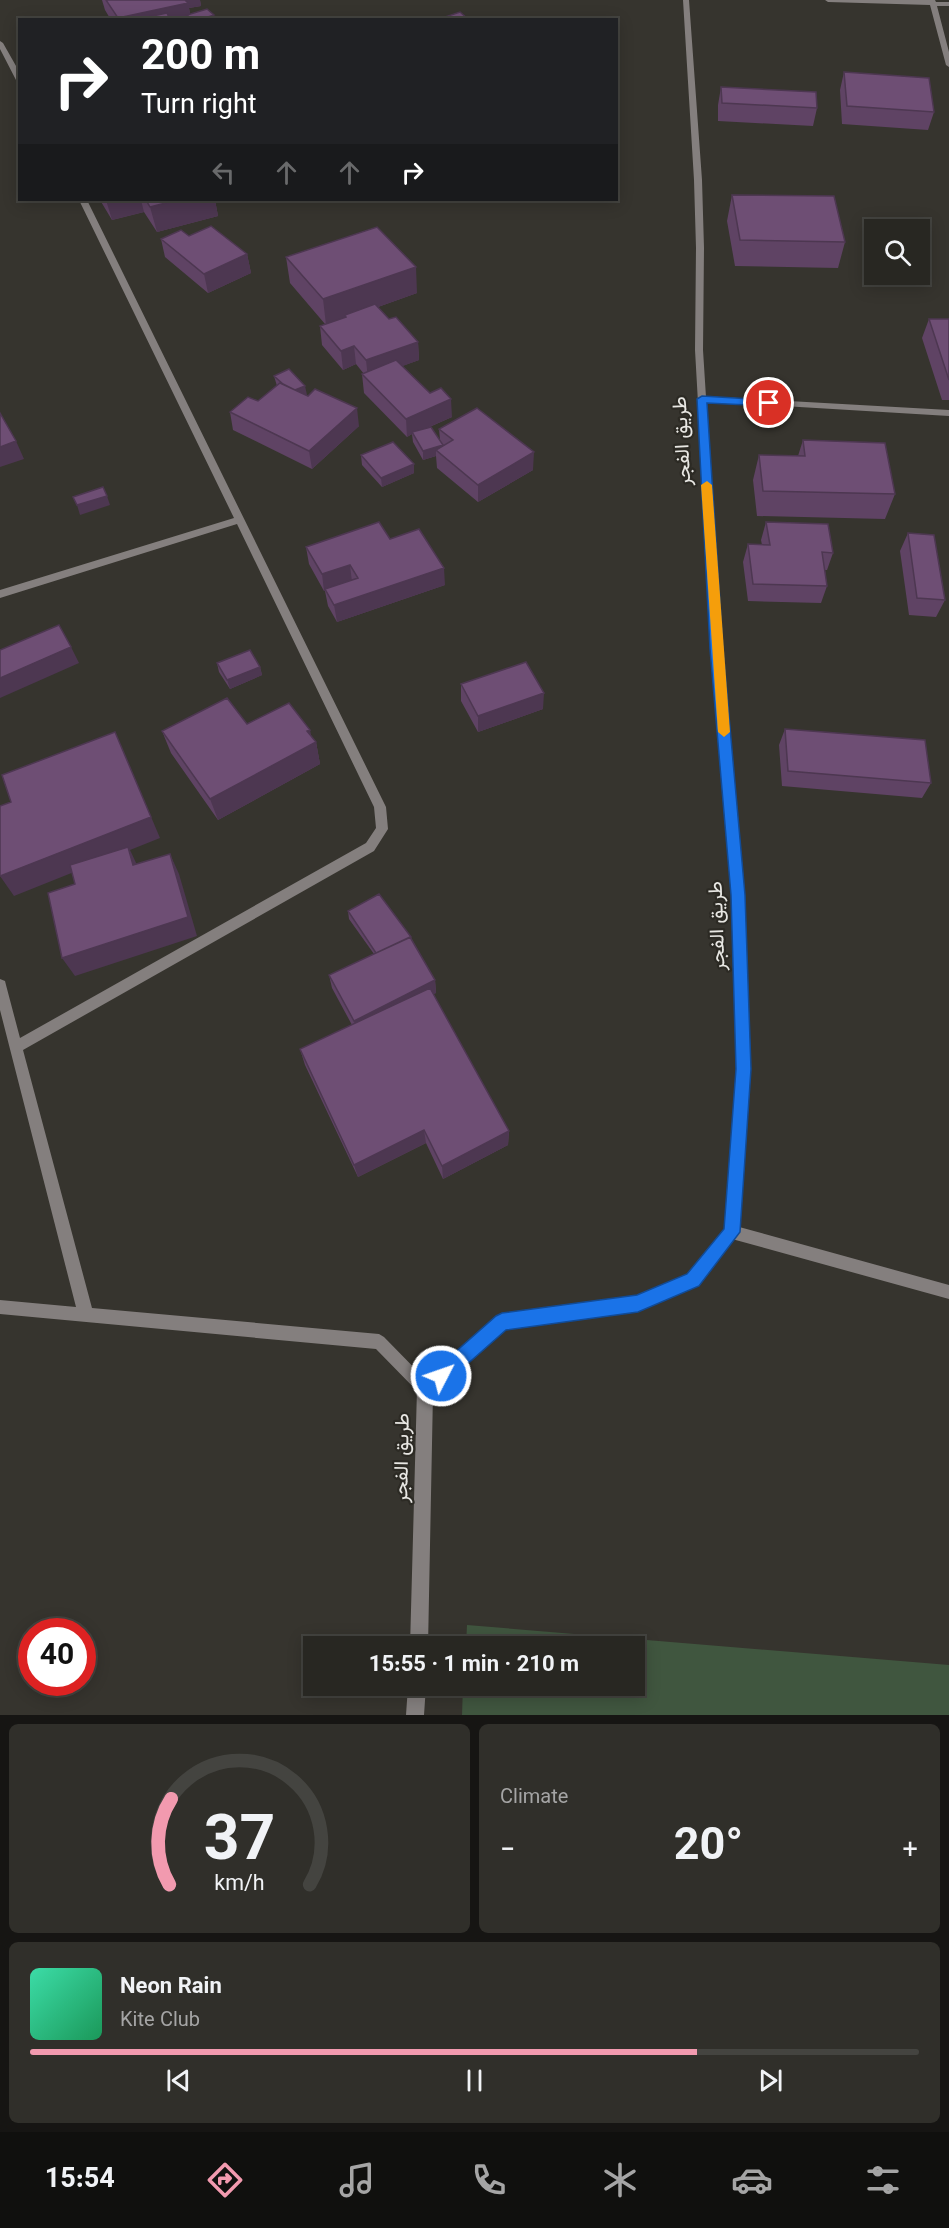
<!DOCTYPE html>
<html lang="en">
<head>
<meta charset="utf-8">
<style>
	:root { --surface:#282722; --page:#302f2a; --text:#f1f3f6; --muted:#a5a5a5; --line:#444440; --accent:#f29aaf }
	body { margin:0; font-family:Georgia,Vazirmatn,serif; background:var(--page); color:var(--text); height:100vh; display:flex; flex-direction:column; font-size:22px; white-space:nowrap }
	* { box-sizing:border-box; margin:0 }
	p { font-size:20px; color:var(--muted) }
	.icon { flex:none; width:33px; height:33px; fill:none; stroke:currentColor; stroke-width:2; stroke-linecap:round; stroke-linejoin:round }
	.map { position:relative; height:1715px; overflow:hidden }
	.drawer { display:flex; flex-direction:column; gap:9px; padding:9px; background:#161513; flex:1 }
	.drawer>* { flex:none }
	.hud { position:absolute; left:18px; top:18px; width:600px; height:183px; border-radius:0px; box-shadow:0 3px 15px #0003,0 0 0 2px var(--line); background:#202124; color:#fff; overflow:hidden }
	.tools { position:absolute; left:864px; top:219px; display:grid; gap:12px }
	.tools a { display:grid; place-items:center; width:66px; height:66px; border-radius:0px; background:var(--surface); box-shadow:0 3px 15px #0003,0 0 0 2px var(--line); font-size:30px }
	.speed { position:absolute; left:18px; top:1618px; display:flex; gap:12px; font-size:30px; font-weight:700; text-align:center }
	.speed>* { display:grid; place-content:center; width:78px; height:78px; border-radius:50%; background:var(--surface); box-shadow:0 3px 15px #0003,0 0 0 2px var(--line); line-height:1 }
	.speed .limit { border:9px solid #d22; background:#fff; color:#111 }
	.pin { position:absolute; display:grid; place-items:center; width:51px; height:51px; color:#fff; margin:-26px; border:3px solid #fff; border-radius:50%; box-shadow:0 2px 6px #0007 }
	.me { position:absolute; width:66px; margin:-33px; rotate:49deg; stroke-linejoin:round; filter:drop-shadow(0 0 4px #0008) }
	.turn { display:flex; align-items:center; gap:21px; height:126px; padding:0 24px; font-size:27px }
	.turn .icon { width:78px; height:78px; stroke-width:2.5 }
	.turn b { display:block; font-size:42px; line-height:51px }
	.lanes { display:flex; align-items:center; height:57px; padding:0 24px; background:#0003; justify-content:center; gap:30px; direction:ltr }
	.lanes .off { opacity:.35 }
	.big { font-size:45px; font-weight:700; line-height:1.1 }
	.drawer .card { flex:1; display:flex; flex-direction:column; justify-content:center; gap:9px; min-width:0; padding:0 21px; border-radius:9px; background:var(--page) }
	.drawer .dial { align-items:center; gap:0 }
	.dial svg { height:156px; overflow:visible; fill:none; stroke:var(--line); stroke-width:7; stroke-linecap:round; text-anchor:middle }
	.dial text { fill:var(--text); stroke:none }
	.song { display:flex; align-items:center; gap:18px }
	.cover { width:72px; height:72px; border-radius:9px; background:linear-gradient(135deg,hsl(160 70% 55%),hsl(150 70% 35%)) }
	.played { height:6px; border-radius:3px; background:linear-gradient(90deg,var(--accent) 75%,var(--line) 75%) }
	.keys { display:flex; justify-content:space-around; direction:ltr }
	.heat { display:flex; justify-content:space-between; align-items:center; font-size:33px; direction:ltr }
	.drawer .tiles { flex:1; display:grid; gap:9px; grid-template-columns:1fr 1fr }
	.card:last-child { grid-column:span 2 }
	.trip { position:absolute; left:303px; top:1636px; width:342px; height:60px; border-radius:0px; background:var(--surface); box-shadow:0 3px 15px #0003,0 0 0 2px var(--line); font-weight:700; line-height:60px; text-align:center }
	.menu { display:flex; height:96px; justify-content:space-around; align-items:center; background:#10100e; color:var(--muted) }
	.menu .icon { width:42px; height:42px }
	.menu .current { color:var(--accent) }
	.menu b { font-size:27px; color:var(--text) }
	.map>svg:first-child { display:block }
</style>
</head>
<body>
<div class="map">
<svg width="949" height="1715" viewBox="0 0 949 1715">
	<rect width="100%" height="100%" fill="#36342e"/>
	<path fill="#40563f" d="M467 1625 949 1665V1715H462L463 1686H634V1647H466Z"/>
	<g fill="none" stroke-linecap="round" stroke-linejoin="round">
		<path fill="#847f7e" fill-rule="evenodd" d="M825 0H935L936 2H949V6H937L949 52V67L946 65 930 5 828 2Z
			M0 41 3 43 20 73V82L16 80 0 49Z
			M79 200H87L386 807 388 829 374 851 23 1050 92 1308 379 1334 384 1337 430 1384 433 1389 430 1394 425 1397 420 1394 376 1349 0 1314V1300L76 1307 0 1010V979L5 981 6 985 20 1038 366 843 376 828 374 807 237 524 0 598V590L234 518Z
			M702 396 949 410V416L699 401 697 399Z
			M732 1225 949 1285V1299L732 1239 727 1237 725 1232 727 1227Z"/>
		<path fill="#847f7e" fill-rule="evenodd" d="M683 0H689L702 180 704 248 703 350 722 649 744 895 750 1069 739 1232 698 1285 638 1311 506 1329 433 1393 428 1647H410L417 1389 420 1384 498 1317 638 1297 688 1275 725 1229 736 1069 732 895 712 649 695 350 696 248 694 180Z
			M408 1686H426L424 1715H406Z"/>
	</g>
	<path fill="#5f4364" d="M102 0H200L201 6 189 8 190 14 215 20H111L105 10Z
		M844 72 934 112 928 130 842 124 840 90Z
		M721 87 817 108 813 126 718 121V105Z
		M732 195 845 242 838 268 735 266 727 221Z
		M100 200H215L218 216 157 232 144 212 112 220Z
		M189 236 247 254 251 273 208 293 165 257 161 239Z
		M286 257 417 293 378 307 389 319 418 342 419 360 402 366 452 417 425 429 440 440 439 429 533 470 478 502 437 468 436 456 423 460 413 442 412 434 407 437 364 393 362 374H364L356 364 343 370 322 345 320 326 325 324 290 283Z
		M929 319H949V400H942L922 338Z
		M274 376 359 426 312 469 233 430 230 412 258 401 277 386Z
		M803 440 895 494 885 519 757 516 753 480 759 455 798 456Z
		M361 455 414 464V473L382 487 362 465Z
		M766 522 833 553 827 570H825L827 586 821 603 748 601 743 562 748 544 762 545 761 540Z
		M908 533 945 600 936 617 909 615 900 551Z
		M390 539 445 585 337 622 328 606 325 591H324L309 564 306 547Z
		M217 663 260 667 262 675 230 689 219 672Z
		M461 684 543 709 478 732 461 701Z
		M247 724 312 738 316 742 320 764 218 820 171 753 162 731Z
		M785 729 931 783 922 798 782 786 779 745Z
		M348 911 411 938 435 980 436 993 433 994 509 1131 508 1145 443 1179 426 1143 358 1177 305 1065 300 1049 352 1025 332 988 329 975 374 954 349 919Z"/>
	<path fill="#4d3751" d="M181 0H200L201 6 189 8 191 18 187 15 188 20H119L118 18Z
		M214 15 215 20H199Z
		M106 200H141L144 212 112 220Z
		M177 200H215L218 216 157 232 150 207Z
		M235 200H245L236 203Z
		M247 254 251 273 208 293 204 274Z
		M416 267 417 293 347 318 345 315V318L326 325 323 299Z
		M418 342 419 360 368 379 366 360Z
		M354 346 356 364 343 370 341 351Z
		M305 386 307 395 290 392Z
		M451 399 452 417 413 434 412 432V434L407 437 406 419Z
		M357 408 359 426 312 469 309 451Z
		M16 441 24 459 0 467V447Z
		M443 445V454L436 450V456L423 460V451Z
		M534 452 533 470 478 502V485Z
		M414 464V473L382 487 381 478Z
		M107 496 110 505 80 515 77 505Z
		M350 565 352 582 324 591 322 574Z
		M444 568 445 585 337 622 334 605Z
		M71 647 79 663 0 698V678Z
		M260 667 262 675 230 689 227 680Z
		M544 693 543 709 478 732V716Z
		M310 730 313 744 316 742 320 764 218 820 210 799Z
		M125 755 160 838 130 850 138 867 133 865 129 850 14 896 0 876Z
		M170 854 179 874 197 936 75 976 62 958Z
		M435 980 436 993 356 1033 354 1021Z
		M424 1130 426 1143 358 1177 354 1165Z
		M509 1131 508 1145 443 1179 442 1166Z"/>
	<path fill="#6e4e74" stroke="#4d3751" stroke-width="1.5" d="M106 0H185L188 3 118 18Z
		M207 9 214 15 199 20H193L187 15Z
		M460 12 469 20H448L445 17Z
		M167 13 170 20H133Z
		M844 72 929 78 934 112 847 106Z
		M721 87 816 92 817 108 722 103Z
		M732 195 834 196 845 242 740 240Z
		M146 200H177L150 207Z
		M211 226 247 254 204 274 161 239 181 230 189 236Z
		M377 227 416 267 323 299 286 257Z
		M375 304 389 319 396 317 418 342 366 360 354 346 341 351 320 326 346 317 345 315Z
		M929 319H949V380Z
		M396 360 430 393 441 388 451 399 406 419 362 374Z
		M289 369 305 386 295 390 283 384 274 376Z
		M280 383 308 396 315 389 357 408 309 451 230 412 248 397 258 401Z
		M477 408 534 452 478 485 436 450 453 440 439 429Z
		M0 413 16 441 0 447Z
		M431 427 443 445 423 451 412 432Z
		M803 440 885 443 895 494 763 491 759 455 805 456Z
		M393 442 414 464 381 478 361 455Z
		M103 487 107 496 77 505 73 497Z
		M379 522 390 539 419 529 444 568 334 605 325 589 358 578 350 565 322 574 306 547Z
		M766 522 828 524 833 553 822 552 827 586 753 584 748 544 770 545Z
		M908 533 934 535 945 600 917 598Z
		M59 625 71 647 0 678V650Z
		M250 650 260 667 227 680 217 663Z
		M526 662 544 693 478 716 461 684Z
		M227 698 247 724 289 703 310 730 307 731 316 742 210 799 162 731Z
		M785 729 925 740 931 783 788 771Z
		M115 732 151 817 0 876V806L11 802 2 775Z
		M128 847 133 865 170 854 188 917 62 958 48 893 75 884 70 865Z
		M379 894 411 937 376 953 348 911Z
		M410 937 435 980 354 1021 329 975Z
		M430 988 509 1131 442 1166 424 1130 354 1165 300 1049Z"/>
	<path fill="#1a73e8" stroke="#114b97" stroke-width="1.5" d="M702 396 769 400 774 403 769 406 707 403 723 649 745 895 751 1069 740 1232 699 1286 638 1312 506 1330 447 1382 441 1384 435 1382 432 1376 435 1370 496 1316 502 1313 637 1295 687 1274 724 1229 736 1069 731 895 710 649 697 399Z"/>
	<path fill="#f59e0b" d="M707 481 712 485 730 732 724 737 718 732 701 485Z"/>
	<g text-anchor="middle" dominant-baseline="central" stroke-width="4.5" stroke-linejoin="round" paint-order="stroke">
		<g font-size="20" fill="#e8e7e3" stroke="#2c2a24">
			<text transform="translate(683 441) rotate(-93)">طريق الفجر</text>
			<text transform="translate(718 926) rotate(-92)">طريق الفجر</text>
			<text transform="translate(403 1458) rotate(-89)">طريق الفجر</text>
		</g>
	</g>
</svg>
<div class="tools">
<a><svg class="icon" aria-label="search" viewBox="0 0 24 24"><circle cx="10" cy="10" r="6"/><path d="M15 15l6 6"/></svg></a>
</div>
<div class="speed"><div class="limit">40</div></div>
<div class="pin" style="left:769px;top:403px;background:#d93025"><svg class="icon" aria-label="arrive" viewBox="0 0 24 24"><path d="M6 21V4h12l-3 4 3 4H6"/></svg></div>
<svg class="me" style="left:441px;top:1376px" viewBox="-20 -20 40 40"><circle r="17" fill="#1a73e8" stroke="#fff" stroke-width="3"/><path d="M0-11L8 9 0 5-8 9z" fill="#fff"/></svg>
<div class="trip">15:55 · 1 min · 210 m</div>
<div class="hud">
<div class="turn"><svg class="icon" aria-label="right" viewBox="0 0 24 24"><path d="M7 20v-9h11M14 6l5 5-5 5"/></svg><div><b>200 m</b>Turn right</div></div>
<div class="lanes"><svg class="icon off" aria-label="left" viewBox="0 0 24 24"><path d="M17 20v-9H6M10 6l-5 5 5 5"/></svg><svg class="icon off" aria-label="ahead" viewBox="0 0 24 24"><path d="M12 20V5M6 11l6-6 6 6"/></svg><svg class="icon off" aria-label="ahead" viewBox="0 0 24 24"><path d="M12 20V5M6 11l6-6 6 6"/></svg><svg class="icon" aria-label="right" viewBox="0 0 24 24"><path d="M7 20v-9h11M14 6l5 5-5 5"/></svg></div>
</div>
</div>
<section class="drawer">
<div class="tiles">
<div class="card dial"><svg viewBox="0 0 100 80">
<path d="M14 69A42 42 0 1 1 86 69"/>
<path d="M14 69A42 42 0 0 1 15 25" stroke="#f29aaf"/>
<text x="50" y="56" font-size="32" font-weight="700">37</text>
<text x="50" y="72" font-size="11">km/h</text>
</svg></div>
<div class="card"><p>Climate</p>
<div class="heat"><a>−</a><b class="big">20°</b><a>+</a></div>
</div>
<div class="card">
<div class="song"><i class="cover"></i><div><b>Neon Rain</b><p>Kite Club</p></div></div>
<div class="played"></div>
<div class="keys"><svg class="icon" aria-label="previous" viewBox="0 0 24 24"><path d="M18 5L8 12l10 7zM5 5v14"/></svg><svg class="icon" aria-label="pause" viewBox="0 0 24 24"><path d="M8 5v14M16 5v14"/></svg><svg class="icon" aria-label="next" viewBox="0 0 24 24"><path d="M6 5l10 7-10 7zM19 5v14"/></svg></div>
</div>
</div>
</section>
<nav class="menu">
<b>15:54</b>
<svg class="icon current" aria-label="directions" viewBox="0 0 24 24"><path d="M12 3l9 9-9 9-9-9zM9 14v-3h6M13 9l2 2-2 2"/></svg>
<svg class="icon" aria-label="music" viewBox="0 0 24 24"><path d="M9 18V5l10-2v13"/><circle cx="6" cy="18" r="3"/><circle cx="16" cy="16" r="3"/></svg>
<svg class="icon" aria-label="phone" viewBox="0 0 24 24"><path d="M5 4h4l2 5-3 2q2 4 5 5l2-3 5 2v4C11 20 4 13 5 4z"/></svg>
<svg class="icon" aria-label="climate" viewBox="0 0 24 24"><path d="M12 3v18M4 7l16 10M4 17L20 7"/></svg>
<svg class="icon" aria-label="car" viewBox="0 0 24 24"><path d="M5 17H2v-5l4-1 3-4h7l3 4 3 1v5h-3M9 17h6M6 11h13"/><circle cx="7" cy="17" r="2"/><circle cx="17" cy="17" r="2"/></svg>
<svg class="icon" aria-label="filters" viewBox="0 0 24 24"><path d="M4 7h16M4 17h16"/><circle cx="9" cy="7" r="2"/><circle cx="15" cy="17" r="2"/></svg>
</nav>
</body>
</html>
